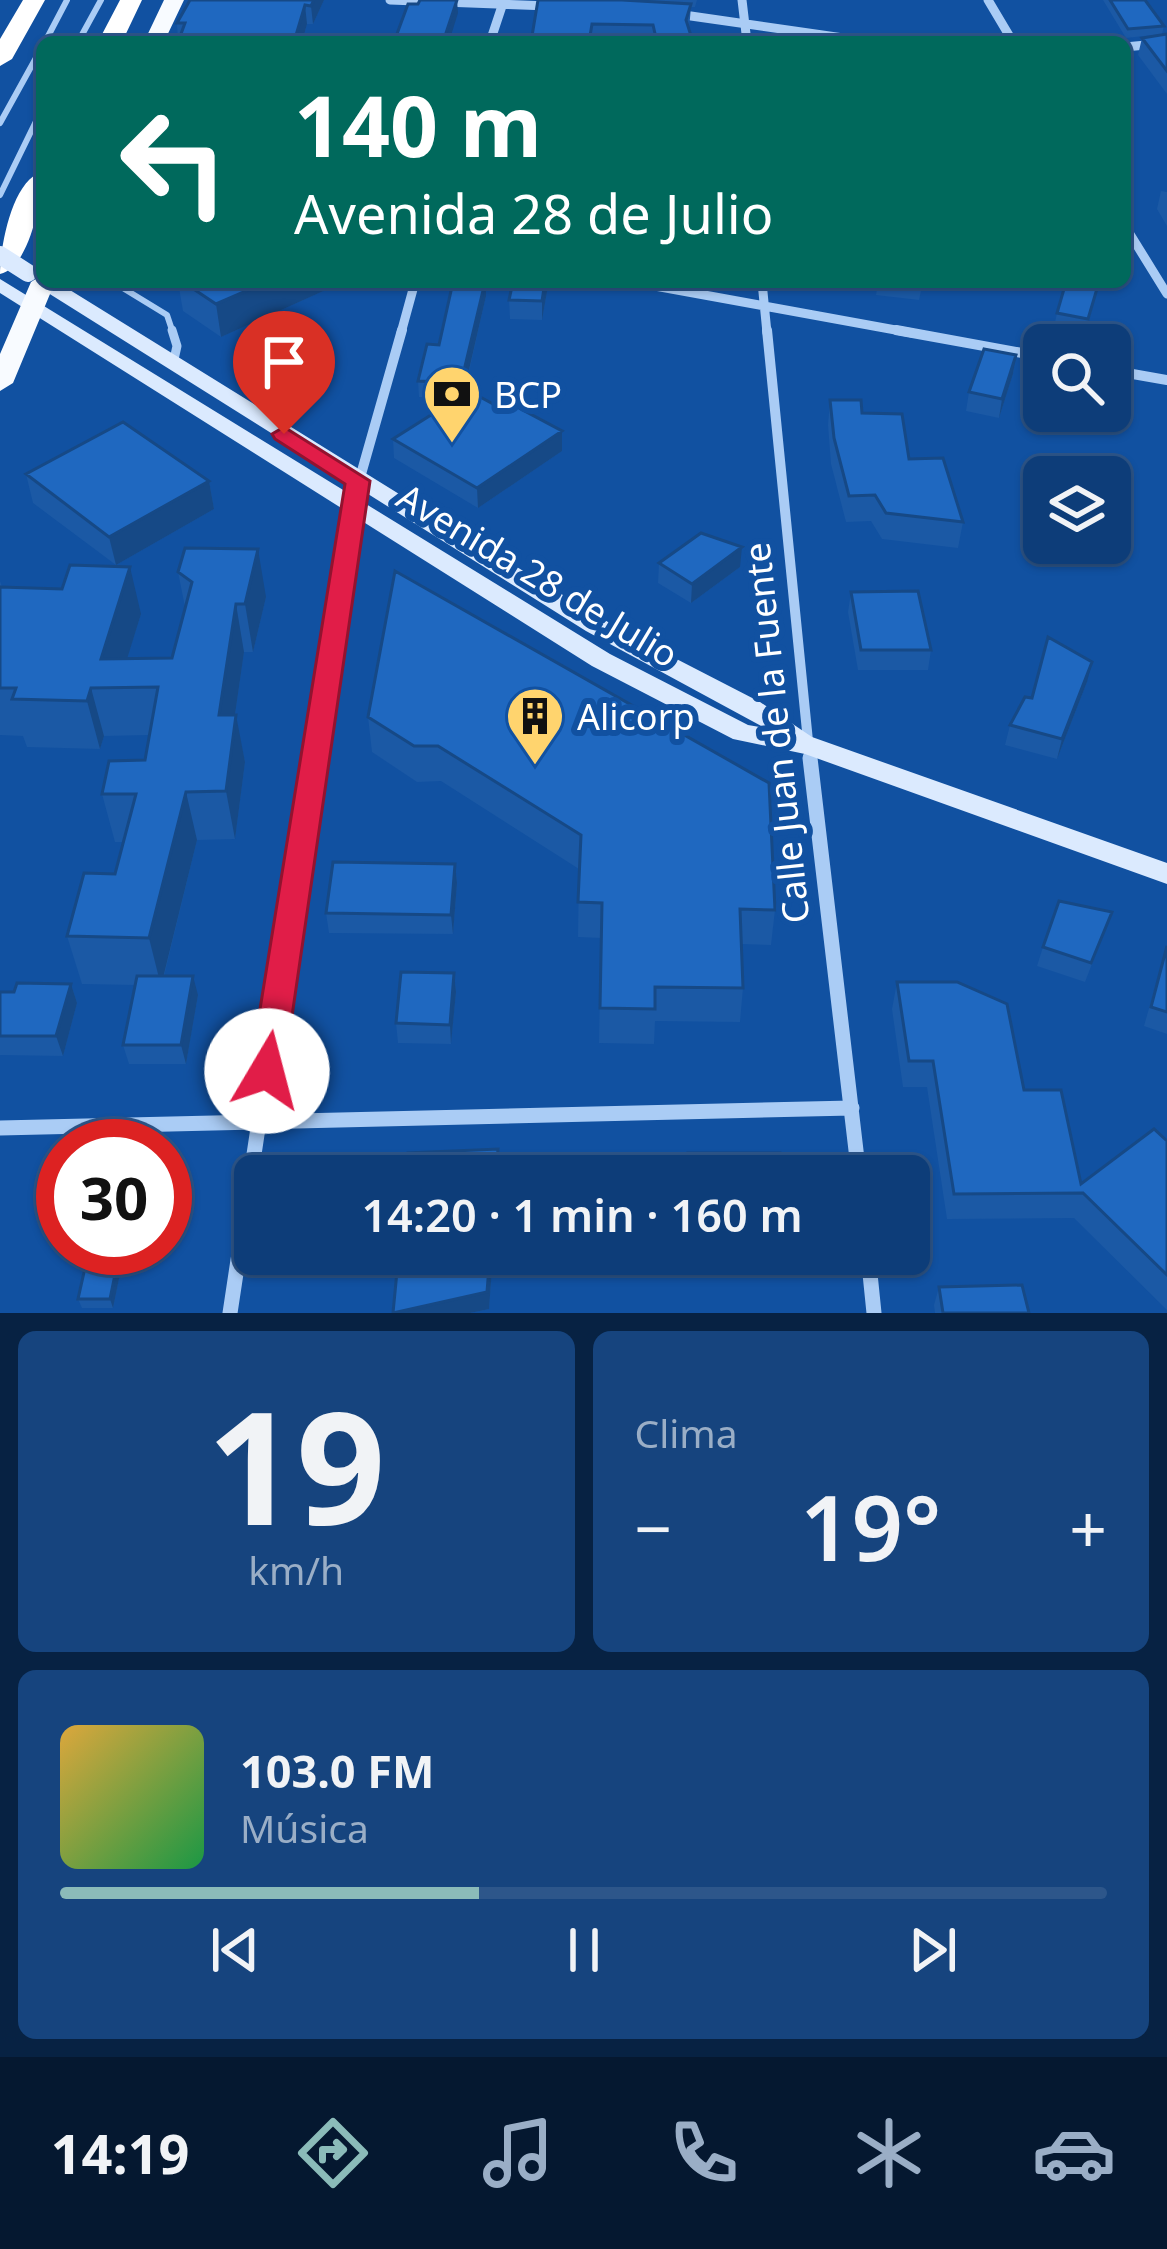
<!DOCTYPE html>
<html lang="es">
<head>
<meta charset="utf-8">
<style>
	:root { --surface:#0d3d79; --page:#16447e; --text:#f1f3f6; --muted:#9aaec6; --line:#2d568a; --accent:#8bbbb9 }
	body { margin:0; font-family:"Noto Sans",sans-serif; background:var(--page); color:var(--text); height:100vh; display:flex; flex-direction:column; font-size:45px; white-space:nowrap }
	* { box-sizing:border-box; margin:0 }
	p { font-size:39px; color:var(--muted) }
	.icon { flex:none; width:66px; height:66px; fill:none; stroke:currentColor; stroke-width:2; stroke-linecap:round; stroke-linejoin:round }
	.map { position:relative; height:1313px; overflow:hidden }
	.panel { display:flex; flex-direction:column; gap:18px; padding:18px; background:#072243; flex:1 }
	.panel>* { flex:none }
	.top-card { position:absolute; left:36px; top:36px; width:1095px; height:252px; border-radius:18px; box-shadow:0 3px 9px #0004,0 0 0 3px var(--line); background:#00695c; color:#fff; overflow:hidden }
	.tools { position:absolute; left:1023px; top:324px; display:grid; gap:24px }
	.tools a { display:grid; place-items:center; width:108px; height:108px; border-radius:18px; background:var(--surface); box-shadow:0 3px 9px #0004,0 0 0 3px var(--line); font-size:60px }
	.speed { position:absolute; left:36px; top:1119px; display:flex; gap:24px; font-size:60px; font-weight:700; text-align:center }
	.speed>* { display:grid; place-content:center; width:156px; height:156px; border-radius:50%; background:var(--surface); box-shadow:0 3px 9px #0004,0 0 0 3px var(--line); line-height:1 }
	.speed .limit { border:18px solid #d22; background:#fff; color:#111 }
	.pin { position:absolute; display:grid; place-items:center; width:102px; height:102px; color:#fff; margin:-123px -51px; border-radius:50% 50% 50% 0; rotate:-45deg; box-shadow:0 0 12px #0007 }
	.pin .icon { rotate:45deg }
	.me { position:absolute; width:132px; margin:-66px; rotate:8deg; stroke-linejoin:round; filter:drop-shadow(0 0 9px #0008) }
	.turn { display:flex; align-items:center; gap:42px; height:252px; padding:0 60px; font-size:54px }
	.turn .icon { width:156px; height:156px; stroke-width:2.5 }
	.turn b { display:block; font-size:84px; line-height:102px }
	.big { font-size:90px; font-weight:600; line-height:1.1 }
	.panel .widget { flex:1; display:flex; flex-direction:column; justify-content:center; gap:18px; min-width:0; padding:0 42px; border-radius:18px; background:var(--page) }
	.panel .dial { align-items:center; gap:0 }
	.dial b { font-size:156px; line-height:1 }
	.song { display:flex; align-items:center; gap:36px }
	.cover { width:144px; height:144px; border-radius:18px; background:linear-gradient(135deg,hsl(40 70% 55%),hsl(140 70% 35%)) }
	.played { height:12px; border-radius:6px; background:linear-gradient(90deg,var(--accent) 40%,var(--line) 40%) }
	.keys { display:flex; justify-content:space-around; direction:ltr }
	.heat { display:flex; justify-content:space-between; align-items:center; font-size:66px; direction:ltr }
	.panel .tiles { flex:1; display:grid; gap:18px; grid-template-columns:1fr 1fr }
	.widget:last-child { grid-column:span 2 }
	.trip { position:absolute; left:234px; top:1155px; width:696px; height:120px; border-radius:18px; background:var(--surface); box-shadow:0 3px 9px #0004,0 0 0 3px var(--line); font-weight:600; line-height:120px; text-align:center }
	.tab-bar { display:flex; height:192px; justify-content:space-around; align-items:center; background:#051830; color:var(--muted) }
	.tab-bar .icon { width:84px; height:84px }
	.tab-bar .active { color:var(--accent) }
	.tab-bar b { font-size:54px; color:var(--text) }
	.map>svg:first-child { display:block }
</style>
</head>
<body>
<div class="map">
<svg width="1167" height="1313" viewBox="0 0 1167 1313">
	<rect width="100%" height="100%" fill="#1151a1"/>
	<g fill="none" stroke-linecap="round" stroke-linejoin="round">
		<path stroke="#aaccf5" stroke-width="6" d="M45 42 67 0
			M78 42 101 0
			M0 123 42 47
			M0 195 42 109
			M113 282 167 315 173 333"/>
		<path stroke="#aaccf5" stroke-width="9" d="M172 330 177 346 173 364"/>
		<path stroke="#aaccf5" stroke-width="9" d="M390 0 549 6
			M742 0 747 42
			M988 0 1013 42
			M677 14 871 42
			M490 42 504 0
			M1125 47 1167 43
			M1125 226 1167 294
			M633 282 912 333
			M762 282 767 333
			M401 333 415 282"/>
		<path stroke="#aaccf5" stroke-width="10" d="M767 330 810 761
			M896 330 1044 357
			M1110 370 1167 380
			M313 761 352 506 402 330"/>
		<path stroke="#aaccf5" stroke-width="15" d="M810 758 859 1176
			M0 1128 852 1108
			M868 1254 874 1313
			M230 1313 314 758"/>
		<path fill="#dbeafe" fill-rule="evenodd" d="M42 277V282H57L533 577 628 634 760 702 812 737 1167 863V884L805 754 733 739 592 666 0 293V279L610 654 748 725 765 728 586 631 37 286 35 282Z"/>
		<path fill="#f8fbff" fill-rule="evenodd" d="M164 0H184L164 42H144Z
			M42 275V282H55L13 383 0 391V354L31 282Z"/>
		<path fill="#fff" fill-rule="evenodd" d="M23 0H45L12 59 0 66V39Z
			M120 0H142L122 42H98Z
			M42 172C42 199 30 267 0 274 0 248 12 180 42 172Z"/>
		<path stroke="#dbeafe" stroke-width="18" d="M0 255 28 273"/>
	</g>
	<path fill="#1b59a5" d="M324 0 313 24H307L302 42H178L177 23Z
		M538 0H697L695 7H691L689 29 693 42H531Z
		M1103 0H1145L1164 26 1162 34 1126 38Z
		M1167 34V94L1138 55 1142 38Z
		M1161 191 1167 192V226L1157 209Z
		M178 282H332L330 288 221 337 183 311Z
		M878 282H923L919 300 876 295Z
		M548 286 542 320 510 319 509 300Z
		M486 296 464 394 562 451 478 508 394 458 393 439 455 399 419 397 418 381 439 345Z
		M1095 299 1084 338 1053 332 1057 313Z
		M1016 355 1013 374 999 418 966 411 969 392Z
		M830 400 862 413 909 459 963 522 958 548 882 539 871 521 846 522 831 464 828 425Z
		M26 474 209 481 214 509 116 565 33 503Z
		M659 563 740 567 691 603 658 583Z
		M395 571 775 910 771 945 741 944 743 988 740 1022 655 1021 654 1044 599 1043 601 938 578 937 579 869 441 781 417 782 372 752 368 717Z
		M178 572 266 597 253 652H244L235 715 245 762 235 839 197 840 164 976 198 995 186 1064H129L123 1045 135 985 82 984 67 936 115 874 123 842H115L102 794 145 760 149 735 104 736 100 749 27 747 23 736 0 735V581L2 587 141 614 127 658H172L185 607Z
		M851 592 931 650 928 670H858L848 612Z
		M1087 682 1057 759 1005 745 1010 725 1032 698Z
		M455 864 457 883 453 934 329 933 326 913Z
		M1112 912 1085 982 1037 966 1043 947Z
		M1167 945V1034L1144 1026Z
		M454 973 456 992 451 1044 398 1043 396 1023Z
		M897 982 1024 1090 1081 1184 1167 1141V1310L1074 1218 947 1219 927 1087H903L892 1009Z
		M71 984 77 1003 63 1056 0 1055V992H14Z
		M120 1250 123 1259 113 1308H82L78 1299Z
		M493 1254 489 1309 470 1313H393L397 1278 314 1277 310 1261Z
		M586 1254H630V1263L587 1266Z
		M722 1254H788L786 1263 723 1264Z
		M939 1287 1029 1313H935L934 1305Z"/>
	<path fill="#164986" d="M314 0H324L313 24 311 6Z
		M457 0 458 13 449 42H443Z
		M305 5 307 24 302 42H294Z
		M267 282H332L330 288 221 337 216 304Z
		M486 282V296L462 400 461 383Z
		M545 282H548V286L542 320V301Z
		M1016 355 1013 374 999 418 1002 399Z
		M562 431V451L478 508 477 488Z
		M209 481 214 509 116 565 109 537Z
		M742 547 740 567 691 603 692 584Z
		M258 549 266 597 253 652 245 604Z
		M130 567 141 614 118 688 101 659Z
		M236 604 244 652 228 763 219 715Z
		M1092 662 1087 682 1057 759 1062 739Z
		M91 688 104 736 100 749 87 701Z
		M236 715 245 762 235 839 226 791Z
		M186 792 197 840 161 986 149 938Z
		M455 864 457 883 453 934 451 915Z
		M454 973 456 992 451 1044 450 1025Z
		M193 976 198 995 186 1064 181 1045Z
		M71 984 77 1003 63 1056 56 1036Z
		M120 1250 123 1259 113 1308 110 1299Z
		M490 1254H493L489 1309 470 1313H398Z"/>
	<path fill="#1f68c0" stroke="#164986" stroke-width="3" d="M190 0H314L311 6 305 5 294 42H178L185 23H177Z
		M420 0H457L443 42H394L408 4H418Z
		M538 0H622L691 4 686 20 693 42H657L653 25 592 24 589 42H531Z
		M1110 0H1145L1164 26 1128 29Z
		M1167 34V71L1142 38Z
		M782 35H823L824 42H784Z
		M183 282H267L216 304Z
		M453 282H485L461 383 418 381 427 344 439 345Z
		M513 282H545L542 301 509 300Z
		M1066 282H1099L1088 319 1057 313Z
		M984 349 1016 355 1002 399 969 392Z
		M469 391 508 412 517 407 562 431 477 488 393 439Z
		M830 400H861L862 413 902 414 909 459 943 458 963 522 886 513 875 495 849 496 834 438Z
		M123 422 209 481 109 537 26 474Z
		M701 533 742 547 692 584 659 563Z
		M185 548 258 549 245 604H236L219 715H236L226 791 186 792 149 938 67 936 84 873 115 874 136 794H102L109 761 145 760 158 687 91 688 87 701 12 699 16 688H0V587L62 589 70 565 130 567 101 659 172 658 192 582 178 572Z
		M395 571 769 783 775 910 740 909 743 988 655 987V1009L600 1008 602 903 578 902 581 835 438 746H414L368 717Z
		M918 591 931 650H861L851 592Z
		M1048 637 1092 662 1062 739 1010 725 1025 697 1032 698Z
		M333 862 455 864 451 915 326 913Z
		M1059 901 1112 912 1091 963 1043 947Z
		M1167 946V1012L1151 1007Z
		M401 972 454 973 450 1025 396 1023Z
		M137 976H193L181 1045H123Z
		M897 982H957L1007 1004 1024 1090H1061L1081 1184 1154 1129 1167 1141V1275L1083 1193 954 1194 933 1061H909Z
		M17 983 71 984 56 1036H0V992H14Z
		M498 1149 496 1176H406L408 1153Z
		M688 1153H780L782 1176H689Z
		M579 1165 623 1175V1176H580Z
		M89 1250H120L110 1299H78Z
		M311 1254H490L487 1292 393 1313 398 1261H310Z
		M1022 1285 1029 1313H943L939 1287Z"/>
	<path fill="#e11d48" stroke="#92132f" stroke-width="3" d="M284 427 370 481 284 1071 279 1081 267 1085 255 1081 250 1071 345 484 275 439 272 434Z"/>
	<defs>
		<g id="bank-pin" transform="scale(3)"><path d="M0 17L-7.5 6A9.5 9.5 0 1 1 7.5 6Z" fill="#ffd46e" stroke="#1151a1"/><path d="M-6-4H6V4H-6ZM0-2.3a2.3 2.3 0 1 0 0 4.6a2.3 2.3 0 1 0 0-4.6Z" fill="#111"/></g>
		<g id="building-pin" transform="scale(3)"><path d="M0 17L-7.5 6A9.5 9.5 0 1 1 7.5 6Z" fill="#ffd46e" stroke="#1151a1"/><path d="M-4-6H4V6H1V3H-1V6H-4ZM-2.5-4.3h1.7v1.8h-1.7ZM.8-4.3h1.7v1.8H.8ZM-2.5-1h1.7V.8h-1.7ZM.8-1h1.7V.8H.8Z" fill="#111"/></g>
	</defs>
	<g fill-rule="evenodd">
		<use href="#bank-pin" x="452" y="394"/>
		<use href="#building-pin" x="535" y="716"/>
	</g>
	<g text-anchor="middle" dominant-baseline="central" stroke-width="12" stroke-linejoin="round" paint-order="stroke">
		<g font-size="36" fill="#fff" stroke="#1151a1" text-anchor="start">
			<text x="494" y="394">BCP</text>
			<text x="577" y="716">Alicorp</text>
		</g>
		<g font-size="36" fill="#fff" stroke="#1151a1">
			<text transform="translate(538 575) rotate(31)">Avenida 28 de Julio</text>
			<text transform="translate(776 733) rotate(-96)">Calle Juan de la Fuente</text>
		</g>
	</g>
</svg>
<div class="tools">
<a><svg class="icon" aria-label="search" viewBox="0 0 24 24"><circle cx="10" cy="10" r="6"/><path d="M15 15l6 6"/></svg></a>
<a><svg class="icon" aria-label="layers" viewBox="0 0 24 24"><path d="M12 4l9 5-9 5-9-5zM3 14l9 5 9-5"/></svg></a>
</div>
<div class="speed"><div class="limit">30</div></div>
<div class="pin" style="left:284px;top:434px;background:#d93025"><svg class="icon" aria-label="arrive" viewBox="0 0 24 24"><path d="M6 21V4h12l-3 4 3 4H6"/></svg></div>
<svg class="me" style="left:267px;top:1071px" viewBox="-20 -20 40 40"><circle r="19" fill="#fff"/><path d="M0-13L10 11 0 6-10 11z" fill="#e11d48"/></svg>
<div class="trip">14:20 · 1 min · 160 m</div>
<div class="top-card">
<div class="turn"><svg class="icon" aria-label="left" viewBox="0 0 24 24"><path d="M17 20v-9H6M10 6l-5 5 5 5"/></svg><div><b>140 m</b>Avenida 28 de Julio</div></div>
</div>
</div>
<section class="panel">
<div class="tiles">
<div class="widget dial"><b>19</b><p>km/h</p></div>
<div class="widget"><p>Clima</p>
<div class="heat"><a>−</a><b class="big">19°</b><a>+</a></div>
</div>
<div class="widget">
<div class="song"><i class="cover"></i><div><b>103.0 FM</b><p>Música</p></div></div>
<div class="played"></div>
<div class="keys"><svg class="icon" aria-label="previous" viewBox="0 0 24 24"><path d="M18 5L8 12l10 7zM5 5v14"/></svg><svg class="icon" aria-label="pause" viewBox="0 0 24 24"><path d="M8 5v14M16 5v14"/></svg><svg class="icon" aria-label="next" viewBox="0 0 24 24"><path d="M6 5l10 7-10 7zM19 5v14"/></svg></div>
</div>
</div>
</section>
<nav class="tab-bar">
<b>14:19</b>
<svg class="icon active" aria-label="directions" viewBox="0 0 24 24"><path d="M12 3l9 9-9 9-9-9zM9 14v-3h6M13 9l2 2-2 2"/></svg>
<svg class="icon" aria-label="music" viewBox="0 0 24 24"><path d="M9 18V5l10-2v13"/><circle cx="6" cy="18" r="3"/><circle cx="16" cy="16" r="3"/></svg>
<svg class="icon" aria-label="phone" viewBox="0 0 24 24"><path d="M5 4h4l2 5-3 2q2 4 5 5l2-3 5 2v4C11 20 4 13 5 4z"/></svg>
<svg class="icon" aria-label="climate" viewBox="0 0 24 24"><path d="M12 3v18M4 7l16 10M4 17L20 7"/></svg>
<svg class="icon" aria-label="car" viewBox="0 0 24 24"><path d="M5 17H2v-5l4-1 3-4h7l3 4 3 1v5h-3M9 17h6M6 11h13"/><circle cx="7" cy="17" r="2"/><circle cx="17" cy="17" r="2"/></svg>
</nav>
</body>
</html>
